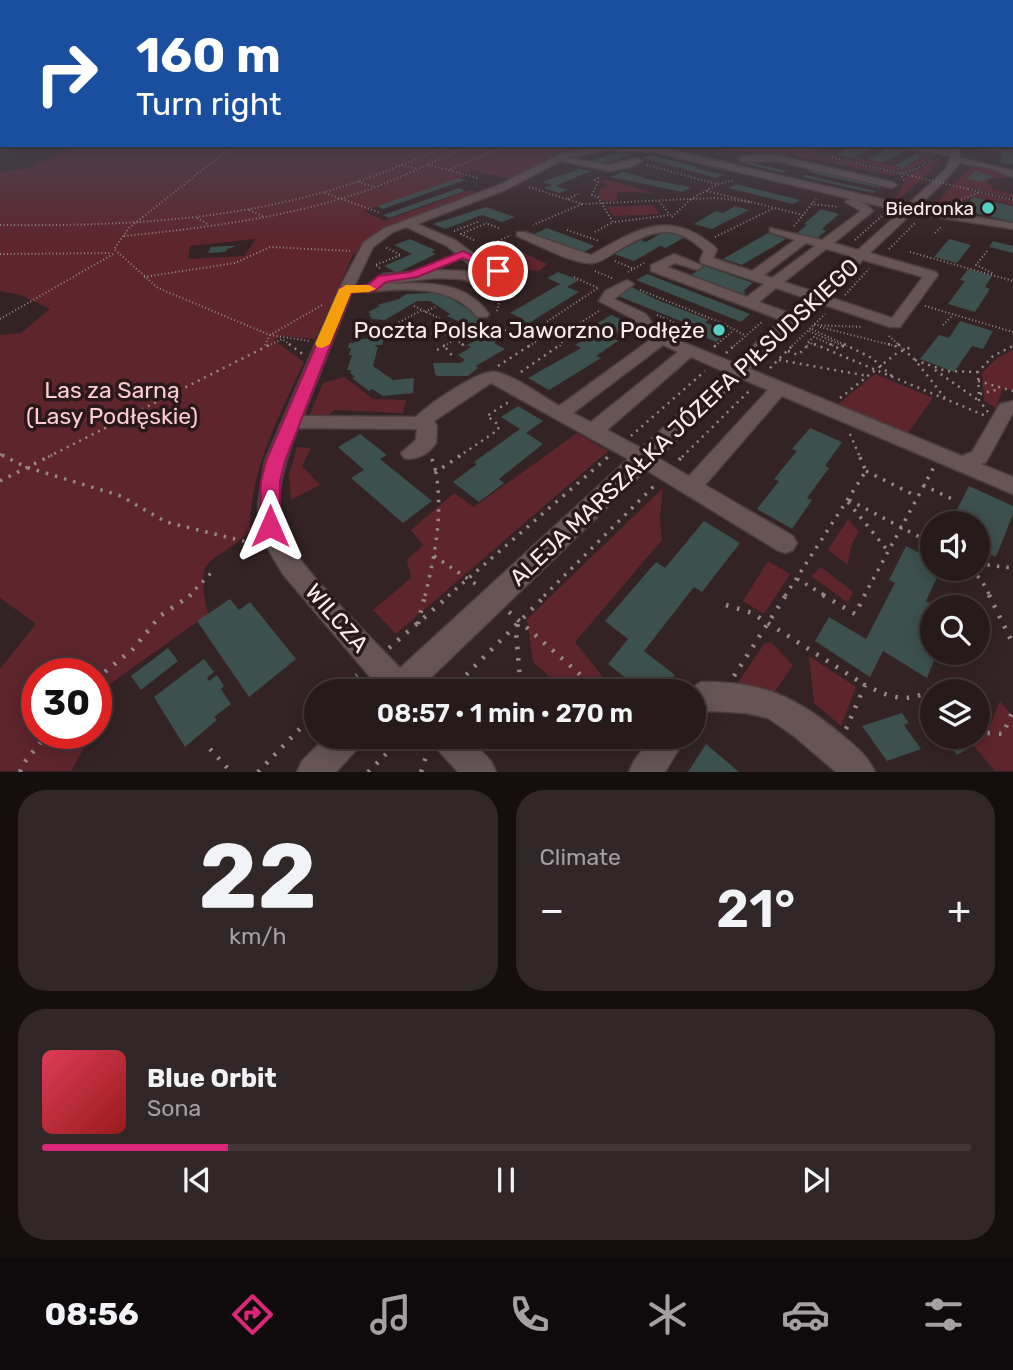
<!DOCTYPE html>
<html lang="en">
<head>
<meta charset="utf-8">
<style>
	:root { --surface:#261a1b; --page:#322728; --text:#f1f3f6; --muted:#a4a1a3; --line:#42383a; --accent:#db2777 }
	body { margin:0; font-family:Rubik,sans-serif; background:var(--page); color:var(--text); height:100vh; display:flex; flex-direction:column; font-size:26px; white-space:nowrap }
	* { box-sizing:border-box; margin:0 }
	p { font-size:23px; color:var(--muted) }
	.icon { flex:none; width:38px; height:38px; fill:none; stroke:currentColor; stroke-width:2; stroke-linecap:round; stroke-linejoin:round }
	.map { position:relative; height:772px; overflow:hidden }
	.drawer { display:flex; flex-direction:column; gap:18px; padding:18px; background:#150e0f; flex:1 }
	.drawer>* { flex:none }
	.banner { position:absolute; left:0px; top:0px; width:1013px; height:147px; box-shadow:0 4px 18px #0003,0 0 0 2px var(--line); background:#1a4fa0; color:#fff; overflow:hidden }
	.buttons { position:absolute; left:920px; top:511px; display:grid; gap:14px }
	.buttons a { display:grid; place-items:center; width:70px; height:70px; border-radius:50%; background:var(--surface); box-shadow:0 4px 18px #0003,0 0 0 2px var(--line); font-size:35px }
	.speed { position:absolute; left:21px; top:658px; display:flex; gap:14px; font-size:35px; font-weight:700; text-align:center }
	.speed>* { display:grid; place-content:center; width:91px; height:91px; border-radius:50%; background:var(--surface); box-shadow:0 4px 18px #0003,0 0 0 2px var(--line); line-height:1 }
	.speed .limit { border:10px solid #d22; background:#fff; color:#111 }
	.pin { position:absolute; display:grid; place-items:center; width:60px; height:60px; color:#fff; margin:-30px; border:4px solid #fff; border-radius:50%; box-shadow:0 2px 7px #0007 }
	.me { position:absolute; width:77px; margin:-38px; rotate:0deg; stroke-linejoin:round; filter:drop-shadow(0 0 5px #0008) }
	.turn { display:flex; align-items:center; gap:24px; height:147px; padding:0 21px; font-size:32px }
	.turn .icon { width:91px; height:91px; stroke-width:2.5 }
	.turn b { display:block; font-size:49px; line-height:60px }
	.big { font-size:52px; font-weight:600; line-height:1.1 }
	.drawer .tile { flex:1; display:flex; flex-direction:column; justify-content:center; gap:10px; min-width:0; padding:0 24px; border-radius:28px; background:var(--page) }
	.drawer .dial { align-items:center; gap:0 }
	.dial b { font-size:91px; line-height:1 }
	.song { display:flex; align-items:center; gap:21px }
	.cover { width:84px; height:84px; border-radius:10px; background:linear-gradient(135deg,hsl(350 70% 55%),hsl(0 70% 35%)) }
	.played { height:7px; border-radius:4px; background:linear-gradient(90deg,var(--accent) 20%,var(--line) 20%) }
	.keys { display:flex; justify-content:space-around; direction:ltr }
	.heat { display:flex; justify-content:space-between; align-items:center; font-size:38px; direction:ltr }
	.drawer .tiles { flex:1; display:grid; gap:18px; grid-template-columns:1fr 1fr }
	.tile:last-child { grid-column:span 2 }
	.trip { position:absolute; left:304px; top:679px; width:402px; height:70px; border-radius:35px; background:var(--surface); box-shadow:0 4px 18px #0003,0 0 0 2px var(--line); font-weight:600; line-height:70px; text-align:center }
	.menu { display:flex; height:112px; justify-content:space-around; align-items:center; background:#0f0a0b; color:var(--muted) }
	.menu .icon { width:49px; height:49px }
	.menu .active { color:var(--accent) }
	.menu b { font-size:32px; color:var(--text) }
	.map>svg:first-child { display:block }
</style>
</head>
<body>
<div class="map">
<svg width="1013" height="772" viewBox="0 0 1013 772">
	<rect width="100%" height="100%" fill="#332324"/>
	<path fill="#5e252d" fill-rule="evenodd" d="M81 145H659L654 147C593 142 566 152 513 180L473 170 459 174 465 177 364 211 384 221 470 190 478 193 389 225 353 255 315 339 283 336 274 340 304 362C279 417 250 468 250 531 214 567 193 549 208 614L96 694V674H37V733H65L89 739 71 771H0V669L36 624 0 598V335L21 333 50 309 21 295 0 291V173L29 167ZM256 239 244 256 188 259 190 246Z
		M688 145H776L892 172 895 176 787 154 780 157Z
		M789 145 807 147 902 168 924 157 915 153 918 151 939 153 914 168 898 171Z
		M942 155 934 168 895 203H892L907 179 905 176 913 175 907 173 917 171Z
		M974 164 1013 177 990 179 987 183 991 184 992 189 1013 194V198L969 188 968 190 1013 201V205L972 196 960 206 954 205 950 209 954 211 952 214 931 208Z
		M605 179 654 193 617 192V201H604L598 197 600 188 608 186 602 181Z
		M653 205 660 214 613 216 607 207Z
		M505 249 524 253 547 264 539 271C528 269 512 272 503 267L506 262 488 255Z
		M1013 350V391L1003 388 996 408 984 401 982 373 997 358Z
		M875 374 933 398 907 434 836 406Z
		M345 377 373 399 406 400 403 413 334 410 326 417 309 416 323 383Z
		M577 433 608 451 396 634 373 610 411 578 407 560 423 545 411 530 454 493 474 507Z
		M297 447 311 448 302 466 320 485 291 500 289 475Z
		M663 488 660 518 662 540 575 642 614 691H565L533 662 527 619Z
		M848 519 859 531 851 546 848 565 828 550Z
		M768 561 790 574 764 614 743 601Z
		M821 567 853 592 848 603 811 576Z
		M771 642 793 665 771 697 733 690 764 644Z
		M809 656 856 687 841 726 814 703Z
		M1000 701 1013 717V771H995L966 737H978V721L989 728Z"/>
	<path fill="#3c504d" d="M856 145 874 147 852 158 837 154Z
		M889 148 904 152 882 163 868 159Z
		M999 151 1013 153V164L1001 163 999 158 1003 159Z
		M620 152 632 155 600 164 588 161Z
		M916 154 924 156 902 168 894 166Z
		M651 155 698 167 695 168 724 175 716 178 643 158Z
		M741 160 786 171 783 173 738 162Z
		M815 168 885 184 879 188 808 172Z
		M580 169 591 171 555 186 568 190 559 193 544 188 552 185 542 182Z
		M975 171H979L994 177 989 178 984 182 967 179Z
		M623 172 652 180 691 187 682 192 611 177Z
		M805 175 848 185 876 191 873 193 802 177Z
		M459 178 465 180 383 209 377 206Z
		M736 184 800 200 793 204 728 188Z
		M459 188 465 191 389 218 383 215Z
		M973 197 1013 206V222L962 210Z
		M735 206 749 210 712 229 694 224 716 211 723 213Z
		M486 207 515 217 502 222 482 215 445 229 433 224Z
		M821 209 839 214 822 229 826 231 816 239 797 233 807 225 804 224Z
		M547 228 595 246 582 253 534 234Z
		M665 231 685 237 666 248 660 246 634 261 614 254 641 240 646 242Z
		M768 233 786 239 742 265 723 259Z
		M410 239 435 250 432 252 436 254 397 273 384 266 412 254 394 245Z
		M949 239 971 245 957 263 934 257Z
		M993 241 1013 246V253L989 247Z
		M228 246H237L227 249 225 252 208 253 211 247Z
		M705 266 753 283 743 291 746 292 744 294 691 278 694 276 691 275Z
		M968 269 992 276 985 287 990 289 975 312 948 304 965 281 960 280Z
		M558 272 579 280 567 287 579 292 529 323 519 321 523 319 510 313 560 284 547 278Z
		M647 274 750 314 741 322 636 280Z
		M632 287 655 299 709 320 705 322 727 333 716 342 693 332 696 329 683 322 618 296Z
		M432 293 444 294 485 320 471 327 447 316 450 314 430 301H417L385 320 372 319 369 315 371 314 368 312 380 306 377 305 399 299 406 294Z
		M611 315 631 324 610 337 618 341 596 356 601 358 549 390 528 378 581 348 575 345 598 332 590 328Z
		M960 321 993 331 983 349 972 346 954 372 920 359 939 335 949 338Z
		M368 335H385L382 345H376L375 347H378L373 366 393 380 414 378 413 393 383 396 372 389 369 391 352 378 355 377 350 373 351 370H347L352 355H349L351 348H348L349 343H354L356 339H366Z
		M487 335 497 342 494 343 505 349 476 366 478 368 468 376H437L435 374 433 363H460L465 360 458 355 471 347 467 345Z
		M518 406 543 421 526 433 543 444 499 479 504 483 479 502 453 482 477 464 474 462 520 429 501 417Z
		M810 428 842 442 825 466 829 468 807 498 812 500 792 529 757 509 779 481 774 479 797 451 792 449Z
		M360 434 387 455 380 459 432 501 403 523 351 478 364 470 338 447Z
		M969 486 1013 506V514L996 557 978 548V523H950Z
		M704 521 740 543 702 592 694 587 644 651 675 675 663 691H642L608 664 628 639 605 621 656 562 665 568Z
		M906 546 933 560V569H941L926 601 933 605V653H937L927 678 883 651 870 677 815 641 829 617 866 639 895 583 889 580Z
		M230 599 239 610 250 602 296 659 249 697 197 621Z
		M168 648 178 661 141 690 131 676Z
		M204 659 214 672 207 678 209 681 217 675 224 686 221 689 231 704 214 717 217 720 185 747 154 697Z
		M902 713 909 723 904 725 921 749 887 761 862 726Z
		M952 737H960L969 748 957 755 945 739Z
		M706 744 739 772H688Z"/>
	<g fill="none" stroke-linecap="round" stroke-linejoin="round">
		<g stroke="#4b3e3e" stroke-width="3">
			<path id="minor" d="M1012 137H1013V141H1012Z
				M602 145 654 146 907 205 946 169 951 156 888 145 951 151V145H959L960 158 1013 171V177L989 168 959 163 949 176 917 208 1013 223V229L912 213 870 253 936 272 938 275 900 327H890L819 303 750 369 962 456 972 452 1000 404 1013 401V413L986 462 981 464 1013 477V494L782 396 705 485 793 536 797 543 793 550 785 553 777 550 646 470 417 691H382L282 573 267 547 259 526 258 505 265 461 339 289 364 242 385 228 497 186 561 154ZM606 150 654 152 901 211 858 250 834 243 873 211C867 204 853 195 845 202L861 211 822 240 770 228V232L795 240 752 271 713 258 717 250 715 247C669 208 638 229 591 255L525 232H517V236C536 244 574 265 593 263 602 262 610 255 617 251 652 231 672 221 704 251L700 260 701 263 764 284 747 297 667 267 675 263 697 270 703 266 674 254 651 265V271L781 320 734 363 658 332 646 314 614 299 634 284 627 280 605 291 599 301 635 320 650 340 559 406C542 396 515 376 496 372 479 369 429 404 416 417L303 416 353 289 373 247 393 232 406 227 447 246 469 264 499 276 489 280 464 271 436 270 383 274 366 286V292C370 293 373 291 377 291 412 288 454 287 477 317H487L489 314C464 279 424 283 385 284L436 278 462 279 489 289 514 277 509 270 479 258 455 240 417 224 505 190 561 161 609 171 631 167 642 161 637 158 609 165 569 158ZM806 243 815 246 772 278 764 275ZM826 249 851 256 812 291 784 282ZM863 260 923 277 892 318 826 296ZM776 288 805 298 789 313 759 302ZM663 345 678 352 591 422 573 413ZM691 357 725 372 641 448 607 430ZM740 378 768 390 689 476 658 458ZM491 383 628 459 400 668C373 639 291 561 282 528 273 496 286 458 298 428L417 429 416 440 401 453 404 458C416 461 429 454 436 443L437 426 434 421Z
				M775 155 892 182 897 185 892 188 775 161 742 162 738 159 742 156Z
				M701 682C762 681 797 697 843 736 856 747 868 756 875 772H836L794 736 768 718 746 713 710 711 695 719V691H687Z
				M326 737H362L358 748 336 772H297L302 761Z
				M432 737H468L491 761 496 772H458L436 748Z
				M652 737H686L665 772H629L634 761Z"/>
		</g>
		<path stroke="#97898a" stroke-width="2" stroke-dasharray="1 2.5" stroke-linecap="butt" d="M234 145 129 228 114 249 158 288 270 335 310 341
			M781 145 912 176
			M978 146H987
			M968 147 1013 152
			M401 165 417 169
			M428 165 449 170
			M647 165 717 184
			M477 178 449 170 506 145
			M904 180 900 173 916 169 932 160
			M358 182 375 187
			M529 187 582 204 533 225
			M968 189 1013 200
			M707 191 803 215 816 199
			M325 193 381 213
			M568 199 578 194
			M659 201 670 215
			M582 204 691 199 718 184 735 180
			M811 204 839 207
			M954 207 958 201 980 192
			M249 210 265 217
			M672 217 691 199 717 198 750 202
			M197 218 209 225
			M615 222 671 215
			M488 224 501 229
			M0 225C110 226 218 222 324 192 368 180 409 162 450 145
			M794 226 803 215
			M567 230 599 241
			M454 231 480 221
			M595 232 613 222 598 197 592 195 598 182 595 180 600 177
			M935 233 942 226
			M124 236C204 228 285 218 362 192 399 179 435 161 471 145
			M715 237 774 208
			M474 240 461 234 487 223
			M855 240 884 214
			M498 241 511 235
			M889 249 916 222
			M987 251 976 265 994 274
			M910 252 1013 281
			M0 254 112 253
			M615 261 634 269
			M380 268 375 265 401 255 385 247
			M595 271 614 279
			M628 272 644 263
			M144 277 235 263 270 247 350 251
			M574 277 598 288
			M640 290 722 323 746 336
			M845 295 869 269
			M414 306 468 332
			M925 306 1013 332
			M497 311 502 290
			M425 312 435 307
			M657 315 685 327 683 328
			M0 319 115 253
			M814 325 863 327
			M943 325 953 315
			M820 327 895 346
			M812 329 847 346
			M393 330 463 336 486 325 538 339 569 330
			M393 330 394 325 422 310
			M809 331 843 346
			M889 336 900 346
			M459 342 465 346
			M808 342 818 346
			M808 342 814 337 834 346
			M265 345 270 335 324 304
			M268 346 282 339 292 346
			M444 346 460 337
			M529 346 537 341 545 323 598 288
			M560 346 569 330 599 311
			M715 346 733 331
			M734 346 763 321
			M792 346 825 314
			M807 346 810 343"/>
		<path stroke="#97898a" stroke-width="2.5" stroke-dasharray="2 5" stroke-linecap="butt" d="M289 344 304 355
			M462 344 466 347
			M814 344 986 416
			M830 344 840 349 843 346 839 344
			M844 344 872 358 895 379
			M888 344 902 348
			M898 344 915 360 945 398
			M714 347 717 344
			M446 348 453 357
			M437 350 447 344
			M788 351 798 355 809 344
			M726 353 736 344
			M779 360 868 376
			M915 360 946 371 978 372
			M498 366 532 344
			M770 368 794 344
			M935 370 978 400
			M521 372 561 344
			M978 381 1013 391
			M980 394 1000 389
			M840 398 897 353 914 346
			M988 412 979 400 978 372 993 356 1013 346
			M850 434 860 457
			M631 436 705 371
			M0 454 6 457
			M48 457 271 344
			M458 457 498 430 499 425 487 416 510 401
			M682 457 749 391"/>
		<path stroke="#97898a" stroke-width="3.5" stroke-dasharray="2.5 7" stroke-linecap="butt" d="M2 455 26 467 121 496 166 522 247 542
			M432 459 436 472
			M679 460 684 455
			M866 471 916 496
			M0 481 52 455
			M923 485 956 501
			M849 500 933 544
			M848 502 888 551
			M434 556 477 585
			M978 564 1013 568
			M971 569 982 581 990 596
			M797 579 826 596
			M189 596 211 573
			M425 596C435 554 443 516 436 472L461 455
			M448 596 608 457
			M544 596 655 485
			M785 596 866 471 859 455
			M864 596 934 467"/>
		<path stroke="#97898a" stroke-width="4.5" stroke-dasharray="2.5 9" stroke-linecap="butt" d="M823 595 855 614 865 595
			M989 595 1012 642
			M726 605 752 613 865 685
			M509 612 599 691
			M418 624 425 595
			M518 624 516 632 521 691
			M389 648 450 595
			M734 676 786 595
			M96 679 133 649 160 616 191 595
			M339 691 357 675
			M450 691 546 595
			M978 727 986 733 1003 734 1013 710
			M846 729 865 685C888 696 906 705 930 690L933 692
			M695 734 701 725
			M402 738 415 739 425 745
			M210 749 231 772
			M20 772 23 764 48 733
			M258 772 317 711
			M368 772 403 737
			M421 772 428 750"/>
		<use href="#minor" fill="#675556" fill-rule="evenodd"/>
		<path stroke="#97898a" stroke-width="2" stroke-dasharray="1 2.5" stroke-linecap="butt" d="M912 176 968 189"/>
	</g>
	<linearGradient id="sky" x2="0" y2="1"><stop stop-color="#1c1314"/><stop offset="0.55" stop-color="#4a4550"/><stop offset="1" stop-color="#4a4550" stop-opacity="0"/></linearGradient>
	<rect width="1013" height="241" fill="url(#sky)"/>
	<path fill="#db2777" stroke="#8e194d" stroke-width="2" d="M463 251 504 271 494 273 463 258 417 277 386 282 375 291 351 293 285 461 280 481V526L277 531 270 534 263 531 260 526 261 481 266 461 341 287 368 285 378 276 410 272Z"/>
	<path fill="#f59e0b" d="M346 285H369L376 289 369 292 351 293 330 344 322 348 317 347 315 344 339 289Z"/>
	<g fill="#56cec4" stroke="#29191b" stroke-width="2.5">
		<circle cx="988" cy="208" r="7"/>
		<circle cx="719" cy="330" r="7"/>
	</g>
	<g text-anchor="middle" dominant-baseline="central" stroke-width="7" stroke-linejoin="round" paint-order="stroke">
		<g font-size="19" fill="#f8eded" stroke="#29191b" text-anchor="end">
			<text x="974" y="208">Biedronka</text>
		</g>
		<g font-size="23" fill="#f8eded" stroke="#29191b" text-anchor="end">
			<text x="705" y="330">Poczta Polska Jaworzno Podłęże</text>
		</g>
		<g font-size="23" fill="#fecccf" stroke="#29191b">
			<text x="112" y="390">Las za Sarną<tspan x="112" dy="26">(Lasy Podłęskie)</tspan></text>
		</g>
		<g font-size="23" fill="#f8eded" stroke="#29191b">
			<text transform="translate(684 422) rotate(-43)">ALEJA MARSZAŁKA JÓZEFA PIŁSUDSKIEGO</text>
			<text transform="translate(337 618) rotate(49)">WILCZA</text>
		</g>
	</g>
</svg>
<div class="buttons">
<a><svg class="icon" aria-label="sound" viewBox="0 0 24 24"><path d="M4 9h4l5-4v14l-5-4H4zM17 9q2 3 0 6"/></svg></a>
<a><svg class="icon" aria-label="search" viewBox="0 0 24 24"><circle cx="10" cy="10" r="6"/><path d="M15 15l6 6"/></svg></a>
<a><svg class="icon" aria-label="layers" viewBox="0 0 24 24"><path d="M12 4l9 5-9 5-9-5zM3 14l9 5 9-5"/></svg></a>
</div>
<div class="speed"><div class="limit">30</div></div>
<div class="pin" style="left:498px;top:271px;background:#d93025"><svg class="icon" aria-label="arrive" viewBox="0 0 24 24"><path d="M6 21V4h12l-3 4 3 4H6"/></svg></div>
<svg class="me" style="left:270px;top:526px" viewBox="-20 -20 40 40"><path d="M0-17L14 15 0 8-14 15z" fill="#db2777" stroke="#fff" stroke-width="4"/></svg>
<div class="trip">08:57 · 1 min · 270 m</div>
<div class="banner">
<div class="turn"><svg class="icon" aria-label="right" viewBox="0 0 24 24"><path d="M7 20v-9h11M14 6l5 5-5 5"/></svg><div><b>160 m</b>Turn right</div></div>
</div>
</div>
<section class="drawer">
<div class="tiles">
<div class="tile dial"><b>22</b><p>km/h</p></div>
<div class="tile"><p>Climate</p>
<div class="heat"><a>−</a><b class="big">21°</b><a>+</a></div>
</div>
<div class="tile">
<div class="song"><i class="cover"></i><div><b>Blue Orbit</b><p>Sona</p></div></div>
<div class="played"></div>
<div class="keys"><svg class="icon" aria-label="previous" viewBox="0 0 24 24"><path d="M18 5L8 12l10 7zM5 5v14"/></svg><svg class="icon" aria-label="pause" viewBox="0 0 24 24"><path d="M8 5v14M16 5v14"/></svg><svg class="icon" aria-label="next" viewBox="0 0 24 24"><path d="M6 5l10 7-10 7zM19 5v14"/></svg></div>
</div>
</div>
</section>
<nav class="menu">
<b>08:56</b>
<svg class="icon active" aria-label="directions" viewBox="0 0 24 24"><path d="M12 3l9 9-9 9-9-9zM9 14v-3h6M13 9l2 2-2 2"/></svg>
<svg class="icon" aria-label="music" viewBox="0 0 24 24"><path d="M9 18V5l10-2v13"/><circle cx="6" cy="18" r="3"/><circle cx="16" cy="16" r="3"/></svg>
<svg class="icon" aria-label="phone" viewBox="0 0 24 24"><path d="M5 4h4l2 5-3 2q2 4 5 5l2-3 5 2v4C11 20 4 13 5 4z"/></svg>
<svg class="icon" aria-label="climate" viewBox="0 0 24 24"><path d="M12 3v18M4 7l16 10M4 17L20 7"/></svg>
<svg class="icon" aria-label="car" viewBox="0 0 24 24"><path d="M5 17H2v-5l4-1 3-4h7l3 4 3 1v5h-3M9 17h6M6 11h13"/><circle cx="7" cy="17" r="2"/><circle cx="17" cy="17" r="2"/></svg>
<svg class="icon" aria-label="filters" viewBox="0 0 24 24"><path d="M4 7h16M4 17h16"/><circle cx="9" cy="7" r="2"/><circle cx="15" cy="17" r="2"/></svg>
</nav>
</body>
</html>
